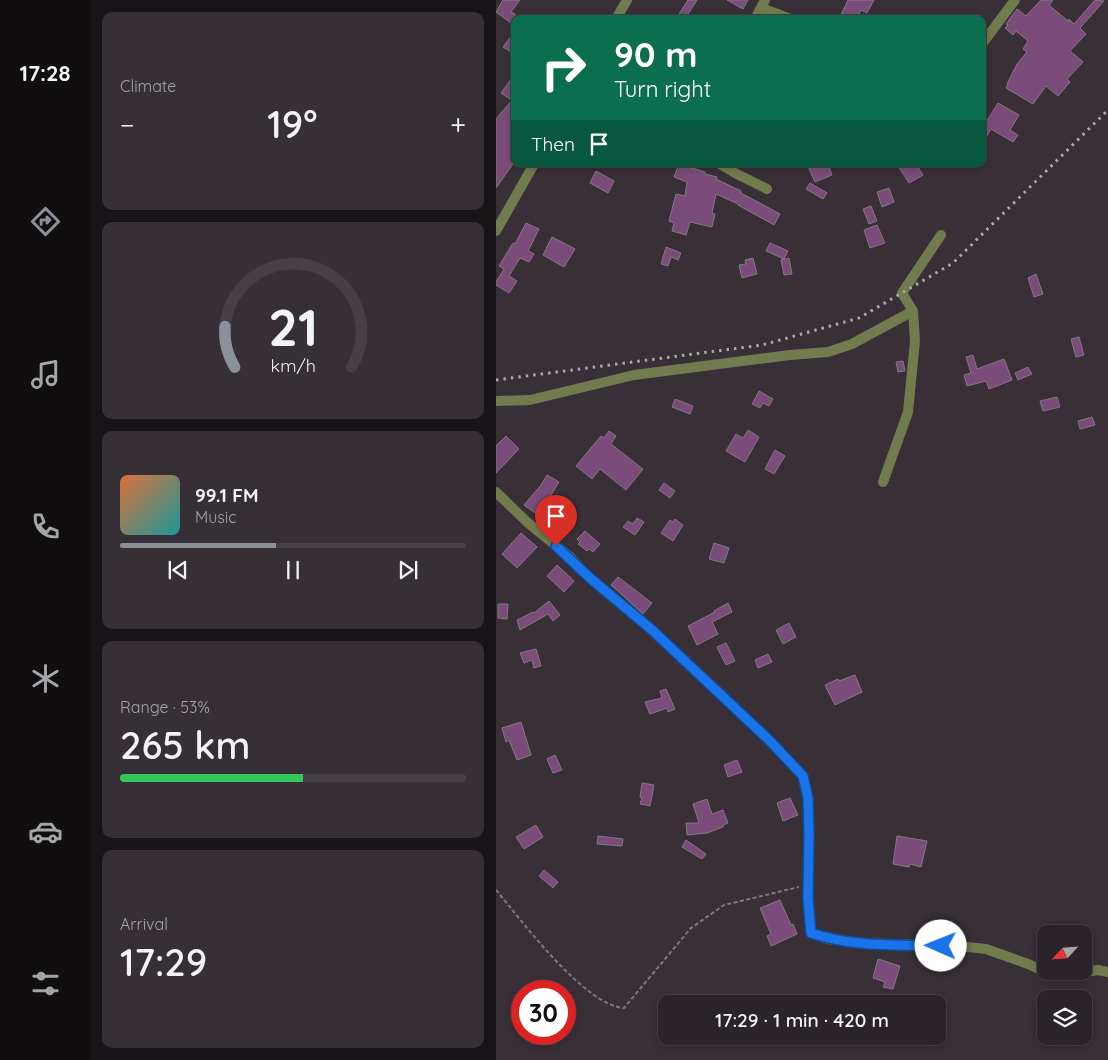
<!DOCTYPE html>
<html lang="en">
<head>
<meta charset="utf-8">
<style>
	:root { --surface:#2a2329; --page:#362f35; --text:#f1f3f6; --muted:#a5a4a8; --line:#464046; --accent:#8c9099 }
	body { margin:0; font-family:Quicksand,sans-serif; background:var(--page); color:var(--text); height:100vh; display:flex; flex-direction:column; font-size:19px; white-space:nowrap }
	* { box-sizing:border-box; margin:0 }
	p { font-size:16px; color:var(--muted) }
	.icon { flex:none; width:28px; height:28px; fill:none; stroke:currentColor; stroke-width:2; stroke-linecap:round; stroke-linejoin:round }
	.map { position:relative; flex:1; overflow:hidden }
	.details { display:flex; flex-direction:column; gap:12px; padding:12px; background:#171317; width:406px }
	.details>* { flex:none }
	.hud { position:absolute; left:15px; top:15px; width:475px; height:152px; border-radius:10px; box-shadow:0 2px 8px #0003,0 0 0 1px var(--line); background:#0b6e4f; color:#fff; overflow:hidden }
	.needle { width:32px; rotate:244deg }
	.buttons { position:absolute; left:541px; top:925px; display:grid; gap:10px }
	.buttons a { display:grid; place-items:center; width:55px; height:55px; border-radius:10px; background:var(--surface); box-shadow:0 2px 8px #0003,0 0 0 1px var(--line); font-size:25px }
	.speed { position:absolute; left:15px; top:980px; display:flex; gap:10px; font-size:25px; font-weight:700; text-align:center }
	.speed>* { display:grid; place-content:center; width:65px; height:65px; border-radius:50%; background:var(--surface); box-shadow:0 2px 8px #0003,0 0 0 1px var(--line); line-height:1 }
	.speed .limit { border:8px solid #d22; background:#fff; color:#111 }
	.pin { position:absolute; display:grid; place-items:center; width:42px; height:42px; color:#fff; margin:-51px -21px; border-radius:50% 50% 50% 0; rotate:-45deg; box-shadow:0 0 5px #0007 }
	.pin .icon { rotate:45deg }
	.me { position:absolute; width:55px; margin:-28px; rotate:271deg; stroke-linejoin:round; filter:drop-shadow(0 0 4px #0008) }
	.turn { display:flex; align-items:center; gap:18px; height:105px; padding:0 20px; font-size:22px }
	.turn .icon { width:65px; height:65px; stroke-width:2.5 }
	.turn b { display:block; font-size:35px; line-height:42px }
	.then { display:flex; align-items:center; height:48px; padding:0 20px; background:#0003; gap:10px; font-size:19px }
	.big { font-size:38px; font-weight:600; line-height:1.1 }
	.details .tile { flex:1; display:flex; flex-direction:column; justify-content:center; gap:8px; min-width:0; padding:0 18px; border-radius:10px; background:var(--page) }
	.details .dial { align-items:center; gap:0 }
	.dial svg { height:130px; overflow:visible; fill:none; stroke:var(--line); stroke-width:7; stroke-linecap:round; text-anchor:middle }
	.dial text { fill:var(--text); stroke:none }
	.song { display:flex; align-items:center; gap:15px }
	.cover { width:60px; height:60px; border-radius:8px; background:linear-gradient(135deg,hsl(20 70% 55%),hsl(180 70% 35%)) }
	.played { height:5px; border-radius:2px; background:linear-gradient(90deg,var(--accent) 45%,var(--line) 45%) }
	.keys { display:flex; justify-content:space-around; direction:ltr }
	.heat { display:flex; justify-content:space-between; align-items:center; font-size:28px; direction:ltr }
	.charge { height:8px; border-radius:4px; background:linear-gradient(90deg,#34c759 53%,var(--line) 0) }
	.trip { position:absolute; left:162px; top:995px; width:288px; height:50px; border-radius:10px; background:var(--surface); box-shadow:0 2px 8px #0003,0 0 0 1px var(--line); font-weight:600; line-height:50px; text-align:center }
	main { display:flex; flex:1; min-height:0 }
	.menu { display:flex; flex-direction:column; width:90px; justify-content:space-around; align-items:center; background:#110e10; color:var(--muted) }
	.menu .icon { width:35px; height:35px }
	.menu .on { color:var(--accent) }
	.menu b { font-size:22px; color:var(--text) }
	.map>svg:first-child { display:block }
</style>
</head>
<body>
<main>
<nav class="menu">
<b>17:28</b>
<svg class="icon on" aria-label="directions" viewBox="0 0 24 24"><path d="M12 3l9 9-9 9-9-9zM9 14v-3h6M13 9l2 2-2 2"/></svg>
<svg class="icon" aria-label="music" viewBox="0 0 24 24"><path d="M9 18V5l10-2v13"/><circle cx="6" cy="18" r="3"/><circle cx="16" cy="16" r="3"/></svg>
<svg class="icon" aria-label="phone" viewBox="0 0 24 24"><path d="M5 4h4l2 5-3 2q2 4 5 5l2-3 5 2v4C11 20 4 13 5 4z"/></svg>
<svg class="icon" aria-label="climate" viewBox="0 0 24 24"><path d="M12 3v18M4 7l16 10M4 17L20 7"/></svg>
<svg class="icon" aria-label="car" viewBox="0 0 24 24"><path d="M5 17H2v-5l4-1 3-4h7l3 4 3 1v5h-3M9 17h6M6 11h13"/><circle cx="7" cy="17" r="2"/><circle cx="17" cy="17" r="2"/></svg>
<svg class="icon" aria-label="filters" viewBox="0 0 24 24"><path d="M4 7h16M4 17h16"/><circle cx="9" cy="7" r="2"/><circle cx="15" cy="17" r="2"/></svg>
</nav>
<section class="details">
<div class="tile"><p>Climate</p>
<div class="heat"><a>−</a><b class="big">19°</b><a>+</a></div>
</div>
<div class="tile dial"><svg viewBox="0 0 100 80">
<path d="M14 69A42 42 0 1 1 86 69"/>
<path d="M14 69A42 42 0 0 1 8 44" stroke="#8c9099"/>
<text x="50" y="56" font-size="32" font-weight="700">21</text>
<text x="50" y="72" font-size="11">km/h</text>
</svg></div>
<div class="tile">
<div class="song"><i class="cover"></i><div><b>99.1 FM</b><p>Music</p></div></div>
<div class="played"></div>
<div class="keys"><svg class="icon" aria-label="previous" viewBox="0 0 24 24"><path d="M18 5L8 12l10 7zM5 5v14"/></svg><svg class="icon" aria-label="pause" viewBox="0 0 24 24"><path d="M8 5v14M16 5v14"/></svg><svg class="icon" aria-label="next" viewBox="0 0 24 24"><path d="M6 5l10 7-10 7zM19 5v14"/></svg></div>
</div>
<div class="tile"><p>Range · 53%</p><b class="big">265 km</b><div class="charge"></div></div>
<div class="tile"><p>Arrival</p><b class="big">17:29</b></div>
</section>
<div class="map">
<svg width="612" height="1060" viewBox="0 0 612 1060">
	<rect width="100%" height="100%" fill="#382f37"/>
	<path fill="#7b4c79" stroke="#837982" d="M7 0H24L15 12 19 14V26L0 12Z
		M192 0H201L189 19H180Z
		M231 0H252L247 9Z
		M352 0H378L371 13 365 10 360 19H343Z
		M545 0H557L553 5 572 21 573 19 578 24 599 0 608 1 584 28 590 34 574 51 587 62 571 79 574 82 562 96 550 86 537 104 510 88 512 84H511L521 64 531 52 527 49 532 41 520 31 517 35 509 28 512 25 510 24 521 9 530 16Z
		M19 31V54L7 47Z
		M19 74V161L0 188V119L16 100 5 93Z
		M502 103 523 115 514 130 522 135 517 142 495 129 486 144V129Z
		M183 164 209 172V174L221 177 220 179 245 191V193L284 214 278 225 242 205V204L220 194 216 213 219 214 216 227 194 222 190 235 176 231 178 223 173 221 180 194 189 196 191 182 178 177Z
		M311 164H332L336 175 319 182Z
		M401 164H420L427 175 413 183Z
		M100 171 118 181 112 193 94 183Z
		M314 183 331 193 327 199 310 189Z
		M393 188 398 202 386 207 381 192Z
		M375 206 381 221 373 224 367 209Z
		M30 223 43 229 32 251 38 254 33 262 24 258 13 276 21 281 13 293 0 285V282L8 269 3 266 17 243 19 244Z
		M381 225 389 243 374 248 368 230Z
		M56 237 79 249 68 267 47 255Z
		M274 243 292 251 288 259 270 251Z
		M170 247 185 253 182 260 175 257 172 266 165 264Z
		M257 258 261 274 246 278 243 265 250 264 249 260Z
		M293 258 296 274 288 275 285 260Z
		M540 274 547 294 538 297 532 278Z
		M583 337 588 355 580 357 575 339Z
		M477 355 481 369 508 359 516 380 493 389 490 381 471 386 468 375 475 373 470 357Z
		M407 361 409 371 402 372 400 362Z
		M532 367 536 374 522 380 519 373Z
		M263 391 277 399 273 406 267 403 264 408 256 404Z
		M561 397 564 407 547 411 544 401Z
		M179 399 197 406 194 414 176 407Z
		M596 417 599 425 584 429 582 421Z
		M252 430 263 437 249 462 230 451 240 434 247 438Z
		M113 431 120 436 115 444 147 469 130 490 104 469 96 479 80 466 105 436 108 438Z
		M10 436 23 449 0 473V446Z
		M279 450 289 456 278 474 269 469Z
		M51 475 63 482 55 495 58 497 42 515 28 505 45 485Z
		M168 483 179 491 174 498 163 490Z
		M141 518 148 522 139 535 127 527 132 521 137 524Z
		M179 519 187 525 177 541 165 533 174 520 177 522Z
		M89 531 104 544 97 552 93 549 91 551 82 544 84 542 81 539Z
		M25 533 41 547 21 568 6 554Z
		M218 543 233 548 228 563 213 559Z
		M61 565 78 581 68 592 51 576Z
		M122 577 156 603 147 614 115 585Z
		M53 601 64 615 57 621 52 614 24 630 21 620 37 612 38 613Z
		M232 603 236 612 216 622 222 634 201 645 192 626 219 612 218 611Z
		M2 604H12L11 619 2 618Z
		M293 623 300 637 287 644 280 630Z
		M230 643 239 661 230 665 221 647Z
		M40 649 45 666 38 668 36 660 28 663 24 653Z
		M272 654 276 662 262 668 259 660Z
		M359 675 366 692 339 705 329 685 342 679 343 681Z
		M170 689 179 709 172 712 171 708 154 714 149 702 166 698 164 691Z
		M25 722 35 755 21 760 13 740 10 742 6 728Z
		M59 755 66 770 57 773 51 759Z
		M241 760 246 772 232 777 228 765Z
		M146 783 158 785 154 806 144 804 146 798 144 797Z
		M294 798 302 815 287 821 281 803Z
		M211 799 216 814 227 810 232 823 227 825V827L211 833 191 835 190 823H203L197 804Z
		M40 825 47 837 28 849 20 837Z
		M102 836 127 839 126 846 101 844Z
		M401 836 431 841 425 867 414 864 413 867 397 864Z
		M190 840 210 854 206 859 186 847Z
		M48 870 62 882 57 888 43 876Z
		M284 900 295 925 297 924 301 934 275 946 271 936 275 934 264 908Z
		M382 959 404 966 397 989 387 987 389 982 377 978Z"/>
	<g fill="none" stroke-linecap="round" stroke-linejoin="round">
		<path stroke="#807980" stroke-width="2" stroke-dasharray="4 2.5" stroke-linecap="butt" d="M0 890C26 921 88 1005 128 1008L195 928 228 905 303 887"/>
		<path stroke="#717b4d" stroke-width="10" d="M265 8 295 19
			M259 19 269 0
			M486 44 519 0
			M224 164 239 173 271 189
			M0 401 34 400 138 375 294 355 332 352 356 344 417 311
			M387 482 412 412 419 341 417 311 406 293 445 235
			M0 492 31 522 74 557 94 578 156 630 274 741 307 776 312 797 313 833 312 899 315 933 332 939 363 943 463 946 490 949 532 964 552 973 566 976 602 970 612 972"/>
		<path stroke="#717b4d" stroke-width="10" d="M120 19 131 0
			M0 231 38 164"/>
		<path stroke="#ada7ac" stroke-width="3" stroke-dasharray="2.5 5" stroke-linecap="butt" d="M0 380 266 345 363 318 457 263 612 110"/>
	</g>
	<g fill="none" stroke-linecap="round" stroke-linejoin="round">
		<g stroke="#114b97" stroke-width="12">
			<path id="route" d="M60 546 94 578 156 630 274 741 307 776 312 798 313 833 312 899 315 933C356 947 402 945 445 946"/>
		</g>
		<use href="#route" stroke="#1a73e8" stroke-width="9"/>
	</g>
</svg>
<div class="buttons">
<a><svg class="needle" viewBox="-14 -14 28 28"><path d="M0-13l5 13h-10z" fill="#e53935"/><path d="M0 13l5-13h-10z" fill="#a5a4a8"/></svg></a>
<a><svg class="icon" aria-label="layers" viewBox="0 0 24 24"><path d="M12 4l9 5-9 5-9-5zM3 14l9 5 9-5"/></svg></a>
</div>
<div class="speed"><div class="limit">30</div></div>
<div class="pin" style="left:60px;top:546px;background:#d93025"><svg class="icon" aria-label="arrive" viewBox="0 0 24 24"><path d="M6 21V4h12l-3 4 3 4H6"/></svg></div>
<svg class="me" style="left:445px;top:946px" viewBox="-20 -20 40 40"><circle r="19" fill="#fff"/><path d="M0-13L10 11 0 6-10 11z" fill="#1a73e8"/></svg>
<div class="trip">17:29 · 1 min · 420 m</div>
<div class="hud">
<div class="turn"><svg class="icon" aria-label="right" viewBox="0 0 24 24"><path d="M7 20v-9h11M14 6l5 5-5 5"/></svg><div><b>90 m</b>Turn right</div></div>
<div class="then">Then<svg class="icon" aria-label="arrive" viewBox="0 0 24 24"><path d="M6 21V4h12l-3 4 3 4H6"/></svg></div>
</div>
</div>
</main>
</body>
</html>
